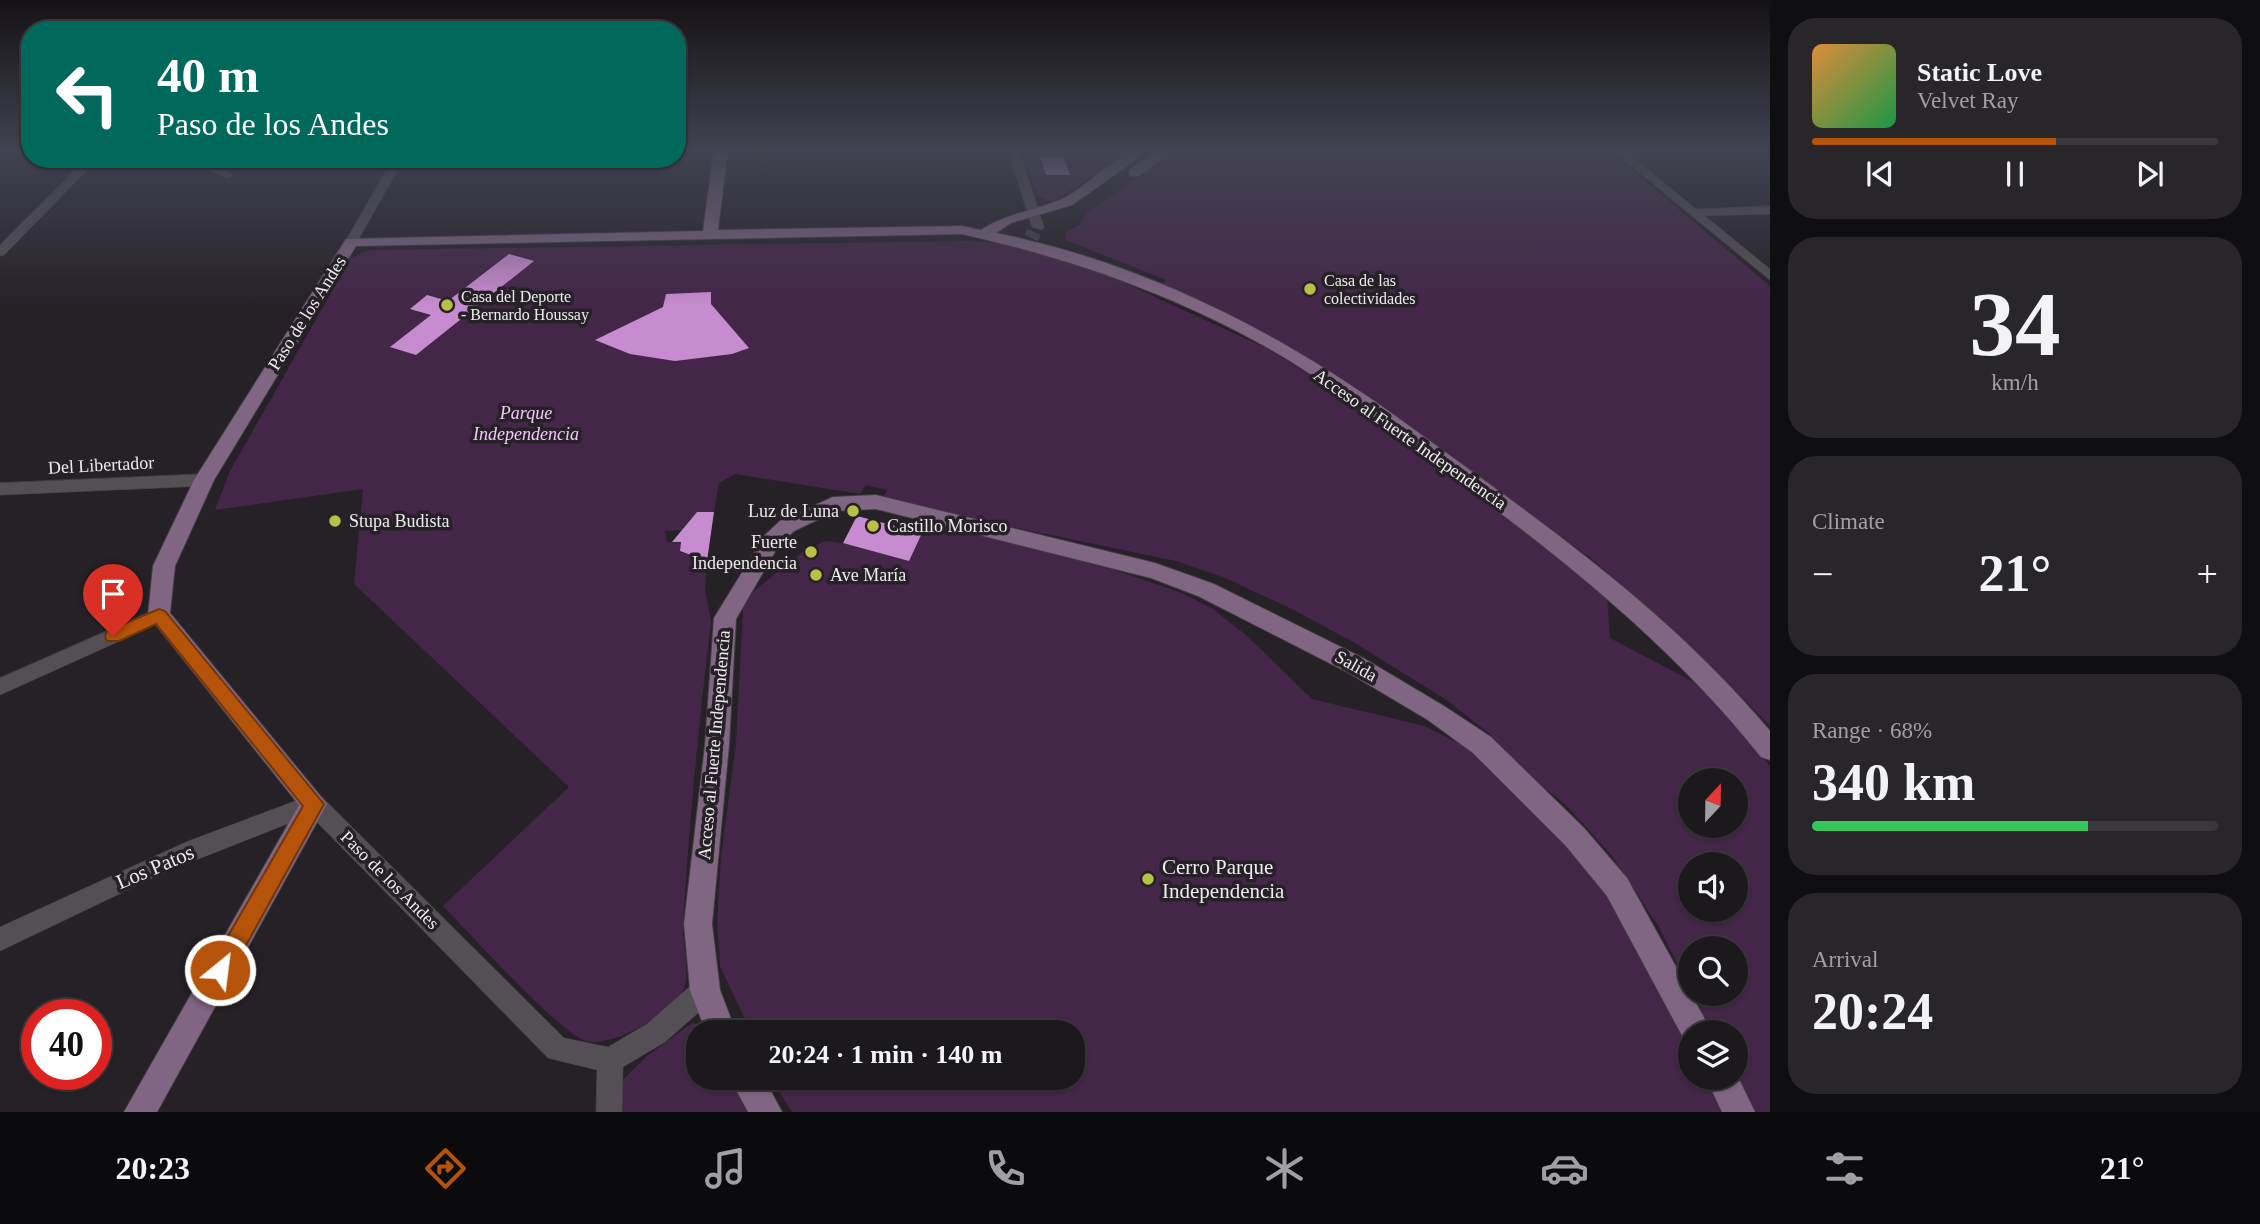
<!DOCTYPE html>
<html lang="en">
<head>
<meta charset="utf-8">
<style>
	:root { --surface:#1c191d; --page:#29262a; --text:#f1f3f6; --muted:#a0a0a4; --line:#3a383b; --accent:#b45309 }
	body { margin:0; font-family:"Times New Roman",serif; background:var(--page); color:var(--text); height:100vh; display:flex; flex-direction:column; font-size:26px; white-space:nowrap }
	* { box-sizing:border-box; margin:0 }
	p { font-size:23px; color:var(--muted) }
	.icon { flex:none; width:38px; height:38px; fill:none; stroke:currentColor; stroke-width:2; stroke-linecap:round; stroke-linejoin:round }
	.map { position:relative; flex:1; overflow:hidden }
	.details { display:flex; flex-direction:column; gap:18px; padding:18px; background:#0f0e10; width:490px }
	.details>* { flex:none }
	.guide { position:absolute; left:21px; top:21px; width:665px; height:147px; border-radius:28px; box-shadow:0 2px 5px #0004,0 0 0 2px var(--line); background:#00695c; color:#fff; overflow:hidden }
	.needle { width:46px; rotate:22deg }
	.tools { position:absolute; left:1678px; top:768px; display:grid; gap:14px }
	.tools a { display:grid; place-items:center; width:70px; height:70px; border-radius:50%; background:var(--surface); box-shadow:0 2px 5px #0004,0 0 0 2px var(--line); font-size:35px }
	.speed { position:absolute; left:21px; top:999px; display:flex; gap:14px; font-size:35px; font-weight:700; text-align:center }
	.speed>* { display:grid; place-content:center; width:91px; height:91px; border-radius:50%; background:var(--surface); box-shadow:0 2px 5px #0004,0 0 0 2px var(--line); line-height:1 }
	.speed .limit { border:10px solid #d22; background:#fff; color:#111 }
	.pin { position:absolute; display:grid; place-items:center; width:60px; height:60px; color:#fff; margin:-72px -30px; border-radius:50% 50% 50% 0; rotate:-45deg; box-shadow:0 0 7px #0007 }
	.pin .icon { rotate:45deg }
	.me { position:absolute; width:77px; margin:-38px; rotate:29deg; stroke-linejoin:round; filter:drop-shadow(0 0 5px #0008) }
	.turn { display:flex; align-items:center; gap:24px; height:147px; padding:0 21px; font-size:32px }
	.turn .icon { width:91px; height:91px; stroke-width:2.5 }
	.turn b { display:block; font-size:49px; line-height:60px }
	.big { font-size:52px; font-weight:700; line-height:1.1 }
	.details .tile { flex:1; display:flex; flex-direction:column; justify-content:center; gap:10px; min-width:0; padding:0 24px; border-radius:28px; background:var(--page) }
	.details .dial { align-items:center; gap:0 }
	.dial b { font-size:91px; line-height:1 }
	.song { display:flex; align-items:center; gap:21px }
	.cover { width:84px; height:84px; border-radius:10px; background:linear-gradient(135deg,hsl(30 70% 55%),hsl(140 70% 35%)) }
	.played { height:7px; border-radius:4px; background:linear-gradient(90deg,var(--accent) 60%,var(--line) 60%) }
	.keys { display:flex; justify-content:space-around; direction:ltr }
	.heat { display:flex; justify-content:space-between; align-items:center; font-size:38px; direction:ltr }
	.charge { height:10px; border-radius:5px; background:linear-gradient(90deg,#34c759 68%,var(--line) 0) }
	.trip { position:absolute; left:686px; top:1020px; width:399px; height:70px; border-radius:28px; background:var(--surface); box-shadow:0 2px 5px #0004,0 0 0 2px var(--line); font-weight:700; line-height:70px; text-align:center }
	.dock { display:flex; height:112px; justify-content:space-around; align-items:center; background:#0b0a0c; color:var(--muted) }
	.dock .icon { width:49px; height:49px }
	.dock .active { color:var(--accent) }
	.dock b { font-size:32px; color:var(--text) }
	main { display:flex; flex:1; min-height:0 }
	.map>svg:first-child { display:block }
</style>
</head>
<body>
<main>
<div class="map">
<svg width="1770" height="1112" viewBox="0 0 1770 1112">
	<rect width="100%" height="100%" fill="#262127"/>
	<path fill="#442648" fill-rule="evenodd" d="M1021 150H1135L1052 202 1037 195Z
		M1176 150H1608L1770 286V726L1712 666 1644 603 1589 557 1468 468 1397 418 1160 287 1166 280 1065 240 1066 232 1079 225 1087 213Z
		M970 241 1000 243 1088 266 1266 348 1316 378 1399 437 1607 594 1610 638 1709 690 1750 736 1770 767V1112H1755L1736 1076V1032H1713L1693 994H1736V948H1690V990L1659 927 1612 856 1568 807 1529 775 1490 734 1445 699 1355 643 1290 608 1225 578 1176 561 882 500 887 490 866 485 860 494 735 474 719 483 714 512H697L682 530 665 531 667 542 681 543 680 552 707 561 705 589 711 622C699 723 689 823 683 925 682 945 692 974 682 993 670 1015 610 1048 586 1041 558 1032 469 932 443 906L569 787 354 584 363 489 215 510 230 471 351 258 369 250ZM1690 780H1736V826H1690ZM1690 864H1736V910H1690Z
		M929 521 1121 572 1182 593 1213 609 1246 635 1312 699 1424 726 1469 748 1567 844 1617 911 1690 1049V1078H1706L1723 1112H792L771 1078H1073V1032H751L720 966 717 921 721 857 736 743 743 608 754 591 801 553 825 541 843 543 922 533Z
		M692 1023 698 1024 703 1032H698V1078H730L749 1112H619L617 1086 647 1056Z"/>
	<path fill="#c78ccf" d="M1063 156 1070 175H1046L1040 157Z
		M509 254 534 261 416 355 390 347 431 315 410 309 427 295 448 301Z
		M711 292V304L749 348 732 354 675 361 630 354 595 340 663 307 666 294Z
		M697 512H714L707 561 680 551 681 542H672Z
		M857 516 922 533 909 561 843 543Z"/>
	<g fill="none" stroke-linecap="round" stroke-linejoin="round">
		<path stroke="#443f45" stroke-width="15" stroke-dasharray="15 7" stroke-linecap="butt" d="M1031 238 1034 232"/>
		<g stroke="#403c41" stroke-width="1">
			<path id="street" d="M1008 150H1019L1044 227 1042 230 1032 227Z
				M1612 150H1624L1696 209 1770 206V214L1705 216 1770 269V280Z
				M86 159H98L4 255 0 256V245Z
				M205 159H217V165L233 175 227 178 208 169Z
				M393 159H404L357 242 347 245 345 242Z
				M204 474 212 480 204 486 0 495V483Z
				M159 608 166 610 168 615 166 620 0 695V678Z
				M314 794 322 797 564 1038 608 1047 647 1024 696 981 705 978 714 981 717 990 714 999 665 1042 623 1067 622 1112H596L597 1070 548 1058 310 815 163 873 0 951V927L186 842Z"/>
		</g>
		<g stroke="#403c41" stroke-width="2">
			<path id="secondary" d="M714 150H728L718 230 962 226 981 230C1007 213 1034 211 1062 199 1092 185 1115 150 1150 150L1072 205 1011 223 996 233C1115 257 1230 308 1332 373 1386 407 1436 446 1488 483 1590 557 1689 634 1770 731V760L1761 757C1680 655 1582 574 1479 497 1417 450 1356 402 1290 361 1188 299 1077 260 962 234L356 246 214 480 175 566 170 613 327 804 157 1112H124L299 805 148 615 153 566 194 480 346 239 703 231Z
				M1158 150H1174L1139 176H1129V170Z
				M876 495 1155 563 1214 584 1365 659 1444 706 1491 737 1584 828 1627 878 1712 1032H1690V1044L1686 1043 1607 896 1566 846 1473 753 1428 720 1349 673 1198 596 1151 578 876 509 836 511 794 531 779 545 736 619 729 745 712 924 720 990 736 1032H706L690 990 684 924 705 745 714 618 765 535 780 521 833 497Z
				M1736 1073 1755 1112H1722L1706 1078H1736Z
				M730 1078H764L782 1112H748Z"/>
		</g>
		<use href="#street" fill="#544f55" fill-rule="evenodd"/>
		<use href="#secondary" fill="#806683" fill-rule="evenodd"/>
	</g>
	<linearGradient id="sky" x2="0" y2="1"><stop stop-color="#151215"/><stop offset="0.49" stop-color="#414352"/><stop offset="1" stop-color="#414352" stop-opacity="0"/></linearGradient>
	<rect width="1770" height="306" fill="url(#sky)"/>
	<path fill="#b45309" stroke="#753606" stroke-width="2" d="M159 609 165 611 324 804 228 978 220 981 213 978 209 970 213 962 303 806 156 624 119 641H107L105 636 107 631Z"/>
	<g fill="#b9c046" stroke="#262127" stroke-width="2.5">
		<circle cx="1310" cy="289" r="7"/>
		<circle cx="447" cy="305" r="7"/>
		<circle cx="853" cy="511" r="7"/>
		<circle cx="335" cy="521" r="7"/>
		<circle cx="873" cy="526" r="7"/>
		<circle cx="811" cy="552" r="7"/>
		<circle cx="816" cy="575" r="7"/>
		<circle cx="1148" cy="879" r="7"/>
	</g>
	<g text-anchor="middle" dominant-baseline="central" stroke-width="7" stroke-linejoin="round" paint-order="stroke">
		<g font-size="16" fill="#eeebef" stroke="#262127" text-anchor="start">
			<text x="1324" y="280">Casa de las<tspan x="1324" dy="18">colectividades</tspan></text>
			<text x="461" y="296">Casa del Deporte<tspan x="461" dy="18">- Bernardo Houssay</tspan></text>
		</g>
		<g font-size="18" fill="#eeebef" stroke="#262127">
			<text transform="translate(307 313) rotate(-58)">Paso de los Andes</text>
			<text transform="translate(1410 439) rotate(35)">Acceso al Fuerte Independencia</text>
			<text transform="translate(101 465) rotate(-3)">Del Libertador</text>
			<text transform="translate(1356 666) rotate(29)">Salida</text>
			<text transform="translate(714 745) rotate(-85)">Acceso al Fuerte Independencia</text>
			<text transform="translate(390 880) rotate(45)">Paso de los Andes</text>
		</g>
		<g font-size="18" font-style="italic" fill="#f5c6fb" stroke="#262127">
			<text x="526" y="413">Parque<tspan x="526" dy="21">Independencia</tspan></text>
		</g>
		<g font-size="18" fill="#eeebef" stroke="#262127" text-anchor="start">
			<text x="839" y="511" text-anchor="end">Luz de Luna</text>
			<text x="349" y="521">Stupa Budista</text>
			<text x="887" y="526">Castillo Morisco</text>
			<text x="797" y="542" text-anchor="end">Fuerte<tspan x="797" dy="21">Independencia</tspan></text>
			<text x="830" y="575">Ave María</text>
		</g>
		<g font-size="21" fill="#eeebef" stroke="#262127">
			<text transform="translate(155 867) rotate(-23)">Los Patos</text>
		</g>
		<g font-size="21" fill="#eeebef" stroke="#262127" text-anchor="start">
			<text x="1162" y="867">Cerro Parque<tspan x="1162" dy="24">Independencia</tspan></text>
		</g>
	</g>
</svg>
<div class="tools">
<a><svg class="needle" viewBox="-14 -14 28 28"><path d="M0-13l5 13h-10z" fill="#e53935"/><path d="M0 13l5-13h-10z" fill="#a0a0a4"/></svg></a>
<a><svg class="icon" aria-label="sound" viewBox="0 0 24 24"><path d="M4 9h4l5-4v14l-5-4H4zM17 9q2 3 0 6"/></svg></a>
<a><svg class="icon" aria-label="search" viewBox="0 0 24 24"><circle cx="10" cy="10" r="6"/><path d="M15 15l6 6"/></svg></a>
<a><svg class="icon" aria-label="layers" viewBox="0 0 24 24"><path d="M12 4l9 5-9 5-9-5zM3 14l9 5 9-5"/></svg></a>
</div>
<div class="speed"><div class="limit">40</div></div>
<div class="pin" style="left:113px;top:636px;background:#d93025"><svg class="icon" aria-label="arrive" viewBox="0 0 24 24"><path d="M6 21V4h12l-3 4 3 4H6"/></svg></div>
<svg class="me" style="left:220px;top:970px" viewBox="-20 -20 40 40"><circle r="17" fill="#b45309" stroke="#fff" stroke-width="3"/><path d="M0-11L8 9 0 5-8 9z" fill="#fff"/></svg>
<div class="trip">20:24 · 1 min · 140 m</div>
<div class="guide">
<div class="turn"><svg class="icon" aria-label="left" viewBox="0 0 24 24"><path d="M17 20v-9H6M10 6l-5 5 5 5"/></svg><div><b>40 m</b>Paso de los Andes</div></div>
</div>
</div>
<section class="details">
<div class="tile">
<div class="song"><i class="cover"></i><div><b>Static Love</b><p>Velvet Ray</p></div></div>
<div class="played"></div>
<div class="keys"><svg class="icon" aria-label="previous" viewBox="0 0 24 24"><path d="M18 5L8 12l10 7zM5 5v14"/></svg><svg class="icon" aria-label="pause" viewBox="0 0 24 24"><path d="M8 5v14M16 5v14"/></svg><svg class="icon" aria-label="next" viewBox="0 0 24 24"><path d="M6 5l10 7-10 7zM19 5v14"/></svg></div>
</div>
<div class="tile dial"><b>34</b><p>km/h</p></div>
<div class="tile"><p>Climate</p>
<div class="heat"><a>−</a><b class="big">21°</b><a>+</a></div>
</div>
<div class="tile"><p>Range · 68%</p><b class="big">340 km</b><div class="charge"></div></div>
<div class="tile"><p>Arrival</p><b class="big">20:24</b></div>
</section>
</main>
<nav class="dock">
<b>20:23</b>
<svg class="icon active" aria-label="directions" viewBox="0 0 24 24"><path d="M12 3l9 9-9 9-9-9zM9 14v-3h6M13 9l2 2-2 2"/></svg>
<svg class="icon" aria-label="music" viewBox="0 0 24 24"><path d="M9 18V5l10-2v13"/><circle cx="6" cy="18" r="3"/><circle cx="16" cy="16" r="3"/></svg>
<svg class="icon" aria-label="phone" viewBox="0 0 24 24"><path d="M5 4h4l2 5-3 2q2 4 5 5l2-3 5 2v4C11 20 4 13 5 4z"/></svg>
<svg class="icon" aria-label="climate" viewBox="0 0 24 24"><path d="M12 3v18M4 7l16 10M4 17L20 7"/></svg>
<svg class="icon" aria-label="car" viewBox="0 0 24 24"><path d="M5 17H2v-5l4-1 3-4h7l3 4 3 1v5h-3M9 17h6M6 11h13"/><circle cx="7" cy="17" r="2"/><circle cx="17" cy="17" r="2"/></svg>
<svg class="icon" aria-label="filters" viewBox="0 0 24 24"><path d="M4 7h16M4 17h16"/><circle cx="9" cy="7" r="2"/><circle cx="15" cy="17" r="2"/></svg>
<b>21°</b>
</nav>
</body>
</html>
